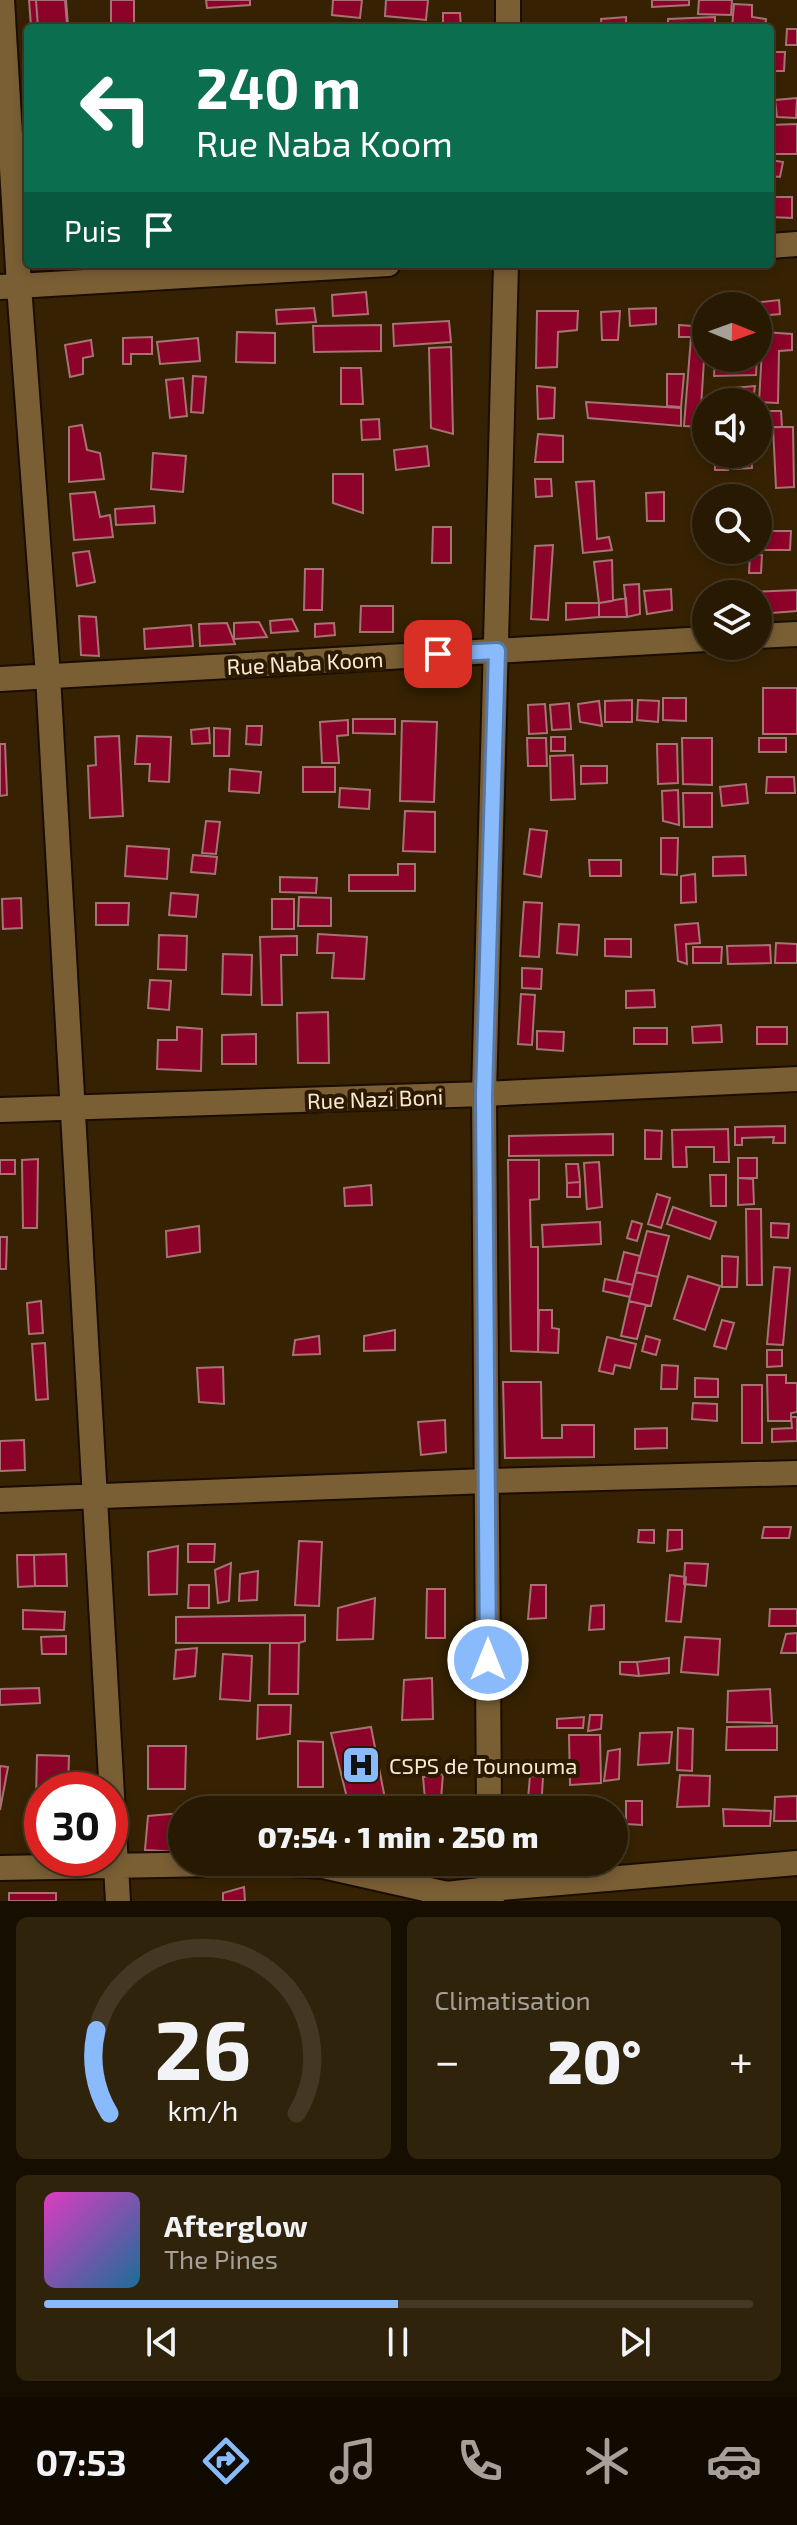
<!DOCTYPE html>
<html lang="fr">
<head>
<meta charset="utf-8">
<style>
	:root { --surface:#281a02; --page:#30230c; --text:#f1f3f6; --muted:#a5a199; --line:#443824; --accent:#89bafc }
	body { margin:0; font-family:"Exo 2",sans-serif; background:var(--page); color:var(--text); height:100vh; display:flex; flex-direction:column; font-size:30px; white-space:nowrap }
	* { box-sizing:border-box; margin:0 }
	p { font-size:26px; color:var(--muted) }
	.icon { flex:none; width:44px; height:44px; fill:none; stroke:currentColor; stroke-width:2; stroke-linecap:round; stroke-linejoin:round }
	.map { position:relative; height:1901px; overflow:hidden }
	.panel { display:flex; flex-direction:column; gap:16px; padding:16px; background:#160e01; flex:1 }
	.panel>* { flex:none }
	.hud { position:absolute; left:24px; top:24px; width:750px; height:244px; border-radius:8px; box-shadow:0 4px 12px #0003,0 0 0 2px var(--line); background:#0b6e4f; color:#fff; overflow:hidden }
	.needle { width:52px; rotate:91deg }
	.controls { position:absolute; left:692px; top:292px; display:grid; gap:16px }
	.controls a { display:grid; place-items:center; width:80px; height:80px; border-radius:50%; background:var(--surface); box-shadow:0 4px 12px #0003,0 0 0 2px var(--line); font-size:40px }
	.speed { position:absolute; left:24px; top:1772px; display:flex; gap:16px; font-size:40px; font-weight:700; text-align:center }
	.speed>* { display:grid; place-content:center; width:104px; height:104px; border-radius:50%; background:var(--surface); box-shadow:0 4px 12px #0003,0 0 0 2px var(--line); line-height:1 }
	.speed .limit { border:12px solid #d22; background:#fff; color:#111 }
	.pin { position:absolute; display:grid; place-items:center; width:68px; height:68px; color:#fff; margin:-34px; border-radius:16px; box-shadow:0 4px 12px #0006 }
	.me { position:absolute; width:88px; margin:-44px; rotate:0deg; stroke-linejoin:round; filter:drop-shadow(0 0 6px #0008) }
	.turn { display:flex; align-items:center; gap:28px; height:168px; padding:0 40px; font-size:36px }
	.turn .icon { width:104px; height:104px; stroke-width:2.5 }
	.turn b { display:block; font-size:56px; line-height:68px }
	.then { display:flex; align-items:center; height:76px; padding:0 40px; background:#0003; gap:16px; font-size:30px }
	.big { font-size:60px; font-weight:800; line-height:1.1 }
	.panel .card { flex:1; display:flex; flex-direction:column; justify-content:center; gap:12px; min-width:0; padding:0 28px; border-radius:12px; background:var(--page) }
	.panel .dial { align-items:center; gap:0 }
	.dial svg { height:208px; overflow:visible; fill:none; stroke:var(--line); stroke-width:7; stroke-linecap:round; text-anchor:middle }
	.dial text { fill:var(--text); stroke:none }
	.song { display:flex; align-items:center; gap:24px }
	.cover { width:96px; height:96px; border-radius:12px; background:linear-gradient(135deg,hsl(310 70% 55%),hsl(200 70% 35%)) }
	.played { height:8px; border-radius:4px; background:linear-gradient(90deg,var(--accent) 50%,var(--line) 50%) }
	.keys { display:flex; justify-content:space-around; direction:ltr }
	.heat { display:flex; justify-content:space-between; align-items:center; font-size:44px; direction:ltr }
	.panel .tiles { flex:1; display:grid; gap:16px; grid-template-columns:1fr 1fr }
	.card:last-child { grid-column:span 2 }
	.trip { position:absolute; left:168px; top:1796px; width:460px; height:80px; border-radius:40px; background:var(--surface); box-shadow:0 4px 12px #0003,0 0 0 2px var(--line); font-weight:800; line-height:80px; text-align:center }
	.dock { display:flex; height:128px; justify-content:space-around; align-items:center; background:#100a01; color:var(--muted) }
	.dock .icon { width:56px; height:56px }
	.dock .on { color:var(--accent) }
	.dock b { font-size:36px; color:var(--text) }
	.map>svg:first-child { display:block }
</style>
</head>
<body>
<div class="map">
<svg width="797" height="1901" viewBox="0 0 797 1901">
	<rect width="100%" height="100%" fill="#362202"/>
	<path fill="#8c0229" stroke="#a77274" stroke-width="2" d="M29 0H66L68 25 60 28 31 26Z
		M36 0H65L67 25 38 27Z
		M111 0H134V23L111 24Z
		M206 0H250V5L207 8Z
		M333 0H362L360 18 332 15Z
		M386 0H428L426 20 385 16Z
		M652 0H689V5L652 7Z
		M699 0H732L731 15 698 14Z
		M734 4 752 5V17L766 19 765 28H732Z
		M443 13H460L461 28H443Z
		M626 17V28H602L601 19Z
		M715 17V28H668V19Z
		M787 29H797V45H786Z
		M770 52H785L784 71H770Z
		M797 98 796 118 777 117 775 100Z
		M797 124V154H770V125Z
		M770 160 783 162 780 177 770 176Z
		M770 197H792V218L770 217Z
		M366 292 368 314 333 316 332 295Z
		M779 300 780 314 758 316V306H725Z
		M314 308 316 322 277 324 276 310Z
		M656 308V324L630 326 629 309Z
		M537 311H578L577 330 558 332 557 367 536 368Z
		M620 311 618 340H602L601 312Z
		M449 321 451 342 394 346 393 324Z
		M381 325V351L314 352 313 326Z
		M679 325 706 327 701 408 706 409V427L684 426 691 337H679Z
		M237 332 275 333V363L236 362Z
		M763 332 792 334V350L779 351 778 403 759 402Z
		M152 337V354H131V364H123V338Z
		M198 338 200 361 160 364 157 342Z
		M91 340 93 356 83 358V374L70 377 65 345Z
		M451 347 453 434 431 428 429 348Z
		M715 358H757L756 375 714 376Z
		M341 368H361L363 404H341Z
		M667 374H684L681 407 667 406Z
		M193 376 206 377 203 413 191 412Z
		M183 378 187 416 170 418 166 380Z
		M537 386 555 388 554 418 538 419Z
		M755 386 753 401 722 402 721 389Z
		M586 402 681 408V426L588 418Z
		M758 411H781L782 427 758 428Z
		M379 419 380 439 362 440 361 420Z
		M82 425 87 450 100 453 104 479 69 482V427Z
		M773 427H793L794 487 776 488Z
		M538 434 563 436V462H535Z
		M427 446 429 466 396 470 394 450Z
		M153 453 186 456 183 492 151 489Z
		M715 454H729L728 470H715Z
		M732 454H751L752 468 733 469Z
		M333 474H363V513L333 503Z
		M535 479H551L552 496 536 497Z
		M594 481 597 539 609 537 612 550 583 553 576 482Z
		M95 492 100 517 110 515 113 537 74 540 70 494Z
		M664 492V521H647L646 493Z
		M154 506 155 523 116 525 115 509Z
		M433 527H451V563H432Z
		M758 531H791L790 550H758Z
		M553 545 548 620 531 619 535 546Z
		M89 551 95 582 77 586 73 553Z
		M750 554 762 555 761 573H749Z
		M612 560 613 601 599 603 594 562Z
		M305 569H323L322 610H304Z
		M639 584 640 614 627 617 624 585Z
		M671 589 672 610 647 614 644 591Z
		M797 590V611L758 614V594H749V592Z
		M626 598 627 617H599V603Z
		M566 603H599V617L566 620Z
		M361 606H393V632H360Z
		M79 616 96 617 99 656 81 655Z
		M292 619 298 631 271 633 270 621Z
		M259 622 267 637 234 639V623Z
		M227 623 235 644 200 646 199 624Z
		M334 623 335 635 315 637V624Z
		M191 625 193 646 145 649 144 629Z
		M763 688H797V734H763Z
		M663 698H686V721L663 720Z
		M632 700V722H605V701Z
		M638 700 659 701 658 722 637 720Z
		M599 701 602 726 580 722 578 704Z
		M569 703 571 729 552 730 550 705Z
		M545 704 547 733 529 734 528 705Z
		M353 719H395V734L353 733Z
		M348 720V735L337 736 339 763H322L320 722Z
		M402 721 437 722 434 802 400 801Z
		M247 726H262L261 745 246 744Z
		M209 728 210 743 192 744 191 730Z
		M214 728 230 729 229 756H214Z
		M119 736 123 816 90 818 88 766 96 765 95 737Z
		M137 736 171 737 169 782 149 781 150 764H135Z
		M551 737H565V751H551Z
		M527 738H546L547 766H528Z
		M682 738H712V785L683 784Z
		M759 738H786V752H759Z
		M0 744H5L7 795 0 796Z
		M657 744H677L678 783 658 784Z
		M573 755 575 799 551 800 550 756Z
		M581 766H607V783L581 784Z
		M303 767H335V792H303Z
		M230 769 261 772 259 793 229 791Z
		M767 777H794L795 793H766Z
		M746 784 748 803 722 806 720 787Z
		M340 788 370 790 369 809 339 807Z
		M678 790 679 825 663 821 662 791Z
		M683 793H712V827H684Z
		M405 811 435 812V852L403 851Z
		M206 821 220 822 216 854 202 853Z
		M530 829 547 831 541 877 524 874Z
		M661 838H678L677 875 661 874Z
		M127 846 169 849 167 879 125 876Z
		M193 855 217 857 215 874 191 872Z
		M745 856 746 875 713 876V857Z
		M589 860H621V876H590Z
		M398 864H415V891H349V875H398Z
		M695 874 696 902 681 903V876Z
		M280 877 317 878 316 893 280 892Z
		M171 893 198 895 196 917 169 915Z
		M299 897 331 898V926H298Z
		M21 898 22 928 3 929 2 899Z
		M272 899H294V929H272Z
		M524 902 542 903 539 957 520 956Z
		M96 903H129L128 925H96Z
		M698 923 700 943 686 944 687 964 678 961 675 925Z
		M559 924 579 925 577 955 557 953Z
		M318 934 367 937 364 979 332 978 334 953H317Z
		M159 935 187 936 186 970 158 969Z
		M297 936V955H281L282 1005H262L260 937Z
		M605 939H631V957L605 956Z
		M776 943 797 944V963H775Z
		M770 945 771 963 728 964 727 946Z
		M693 947H722L721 963H693Z
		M223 954 252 955 251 995 222 994Z
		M522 968 542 969 541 989 522 988Z
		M150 980 171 981 169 1010 148 1008Z
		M654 990 655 1007 626 1008V991Z
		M521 994 535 995 532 1045 518 1044Z
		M328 1012 329 1063H298L297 1013Z
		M721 1025 722 1042 693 1043 692 1027Z
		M177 1027 202 1029 201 1071 157 1069 158 1040H177Z
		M757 1027H787V1044H757Z
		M634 1028H667V1044H634Z
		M537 1031 564 1032 563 1051 537 1049Z
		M256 1034V1064H222V1035Z
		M785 1126V1143H773L774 1137 742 1138V1145H735V1127Z
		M728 1129 729 1162H714V1147H686L687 1167H673L672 1130Z
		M645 1130 662 1131 661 1159H645Z
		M613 1134V1155L509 1156V1136Z
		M738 1158H757V1178H738Z
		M38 1159 37 1228H23L22 1160Z
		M0 1160H15V1174H0Z
		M508 1160H539V1199L530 1200 531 1247H538V1352L511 1351Z
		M599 1162 602 1207 587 1209 584 1163Z
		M566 1164H578L580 1182 567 1183Z
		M710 1175H726V1206H711Z
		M738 1178 753 1179 754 1204 738 1205Z
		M580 1182V1197H567V1183Z
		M371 1185 372 1205 345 1206 344 1188Z
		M657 1194 670 1198 661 1228 648 1224Z
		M673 1207 716 1222 710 1239 667 1224Z
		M746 1209H761L762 1285H747Z
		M632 1221 642 1224 637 1241 627 1238Z
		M600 1222 601 1244 543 1247 542 1225Z
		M771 1223 789 1224 788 1238 771 1237Z
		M199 1226 200 1252 167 1257 166 1231Z
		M647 1231 669 1236 658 1277 636 1272Z
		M0 1237H7L6 1269H0Z
		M624 1252 640 1256 633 1285 617 1281Z
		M722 1256 738 1257 737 1287H722Z
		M774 1267 790 1268 783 1345 767 1344Z
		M636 1272 658 1277 651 1306 629 1301Z
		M688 1276 720 1286 705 1330 674 1319Z
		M605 1279 633 1285 630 1297 603 1291Z
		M41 1301 43 1333 29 1334 27 1303Z
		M629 1301 646 1305 637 1339 621 1336Z
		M539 1310H552V1328L559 1329 558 1353 538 1352Z
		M722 1320 734 1323 726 1349 714 1346Z
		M395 1330V1350L364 1351V1336Z
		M319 1336 320 1354 293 1355 295 1340Z
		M646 1336 660 1340 656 1355 642 1351Z
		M607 1337 636 1344 630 1368 615 1365 613 1374 599 1371Z
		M45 1343 48 1399 36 1400 32 1344Z
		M767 1350H782V1366L767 1367Z
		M662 1365 678 1366 677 1389H661Z
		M223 1367 224 1404 199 1402 197 1368Z
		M767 1375H786V1383H797V1412L791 1413V1421H768Z
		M695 1378 718 1379V1397H695Z
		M503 1382H541L542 1438H562V1425H594V1457L505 1458Z
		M742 1385H762V1443H742Z
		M693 1403 717 1404V1421L692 1419Z
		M791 1417H797V1441L772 1442V1429L792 1428Z
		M445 1420 446 1452 421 1455 418 1422Z
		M667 1428V1448L635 1449V1429Z
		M24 1440 25 1470 0 1471V1441Z
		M764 1527H791L789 1538H762Z
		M639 1530H654V1543L638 1542Z
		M668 1530H682V1549L667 1551Z
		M299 1541 322 1542 319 1606 295 1605Z
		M188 1544H215L214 1562H188Z
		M178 1546 177 1594 149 1595 148 1552Z
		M66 1554 67 1586H35L34 1555Z
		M17 1555H34L35 1586 18 1587Z
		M231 1563 229 1601 218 1603 215 1570Z
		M685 1563 708 1564 706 1586 684 1584Z
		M258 1571 257 1600 239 1601 240 1574Z
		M670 1575 686 1577 681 1622 666 1621Z
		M189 1585H209V1608H188Z
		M531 1585H546V1618L528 1619Z
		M427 1589H445V1638H426Z
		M375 1598 373 1639 337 1640 338 1608Z
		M604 1605V1629L589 1630 591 1606Z
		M770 1609H797V1626H769Z
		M23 1610 65 1612 64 1630 23 1629Z
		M305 1615V1641L299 1643H176V1617Z
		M797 1633V1653H781L786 1634Z
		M66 1636V1654H42L41 1637Z
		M685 1637 720 1639 718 1675 681 1672Z
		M270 1643H299L298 1694H269Z
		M197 1648 195 1676 174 1679 176 1650Z
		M223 1654 252 1656 250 1701 220 1699Z
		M669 1658V1673L639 1676 637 1662Z
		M620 1662H637L639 1676 620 1674Z
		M432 1678 433 1719 402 1720 404 1680Z
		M39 1688 40 1703 0 1705V1689Z
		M770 1689 772 1723 727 1722 728 1691Z
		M258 1705H291L290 1734 257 1739Z
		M590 1715H602L601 1729 588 1731Z
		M584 1717 583 1728H557V1719Z
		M777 1726V1750H726L727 1727Z
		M371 1727 387 1809 350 1810 331 1733Z
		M678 1728 693 1729 692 1771 677 1770Z
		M672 1732 669 1763 638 1765 640 1733Z
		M569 1735H600L601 1783 570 1785Z
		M298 1741 323 1742V1787H298Z
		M148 1746H186L185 1789H148Z
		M620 1749 619 1779 604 1781 608 1751Z
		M37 1755 69 1756 68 1790H42V1845H35Z
		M0 1766 8 1767 0 1810Z
		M443 1774 441 1799H425L423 1777Z
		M680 1775 710 1776 709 1806 677 1807Z
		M530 1776 543 1777 541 1810H527Z
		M797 1796V1821H774L775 1797Z
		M626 1801H642V1825L626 1824Z
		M723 1809 771 1811 770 1826H724Z
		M181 1813 179 1852 145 1850 148 1816Z
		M244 1887 245 1901H223V1893Z
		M9 1893H56V1901H9Z"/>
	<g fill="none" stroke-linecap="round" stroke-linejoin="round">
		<g stroke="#1a0d00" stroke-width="28">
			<path id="minor" d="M2 0 19 286 48 676 118 1901
				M508 28V0
				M770 246 797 244
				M0 287 388 264
				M758 636 797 634
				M0 679 706 639
				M0 1110 484 1094 797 1079
				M0 1500 487 1481 797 1473
				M489 1810 484 1094 506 264
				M489 1862 492 1901
				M0 1868 273 1863 323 1866 447 1894
				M434 1901 447 1894 489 1889 797 1863"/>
		</g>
		<use href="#minor" stroke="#7a5f35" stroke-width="24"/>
	</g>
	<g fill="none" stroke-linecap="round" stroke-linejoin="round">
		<g stroke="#5979a4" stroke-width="20">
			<path id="route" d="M438 654 497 651 484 1094 488 1660"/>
		</g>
		<use href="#route" stroke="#89bafc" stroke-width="14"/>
	</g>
	<defs>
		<g id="hospital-square" transform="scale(2)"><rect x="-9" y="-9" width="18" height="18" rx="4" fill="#89bafc" stroke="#2b1900"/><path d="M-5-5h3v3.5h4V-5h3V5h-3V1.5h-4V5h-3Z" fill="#111"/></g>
	</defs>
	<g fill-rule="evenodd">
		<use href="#hospital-square" x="361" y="1765"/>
	</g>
	<g text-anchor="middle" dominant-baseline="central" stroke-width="8" stroke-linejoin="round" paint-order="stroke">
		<g font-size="22" fill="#f9e9d3" stroke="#2b1900">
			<text transform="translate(305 662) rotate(-3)">Rue Naba Koom</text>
			<text transform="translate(375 1098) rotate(-2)">Rue Nazi Boni</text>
		</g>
		<g font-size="22" fill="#f9e9d3" stroke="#2b1900" text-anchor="start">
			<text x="389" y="1765">CSPS de Tounouma</text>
		</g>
	</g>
</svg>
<div class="controls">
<a><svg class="needle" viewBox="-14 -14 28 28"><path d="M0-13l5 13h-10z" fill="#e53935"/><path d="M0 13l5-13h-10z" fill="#a5a199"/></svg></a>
<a><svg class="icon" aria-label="sound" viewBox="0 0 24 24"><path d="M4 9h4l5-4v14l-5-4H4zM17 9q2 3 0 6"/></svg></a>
<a><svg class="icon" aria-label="search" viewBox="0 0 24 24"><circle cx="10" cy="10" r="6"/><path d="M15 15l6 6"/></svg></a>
<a><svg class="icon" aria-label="layers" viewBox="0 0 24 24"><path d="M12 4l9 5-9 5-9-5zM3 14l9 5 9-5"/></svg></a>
</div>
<div class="speed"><div class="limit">30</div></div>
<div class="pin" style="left:438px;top:654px;background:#d93025"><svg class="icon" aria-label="arrive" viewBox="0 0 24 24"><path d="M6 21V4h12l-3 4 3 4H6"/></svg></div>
<svg class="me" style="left:488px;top:1660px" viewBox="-20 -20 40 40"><circle r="17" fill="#89bafc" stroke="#fff" stroke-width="3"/><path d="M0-11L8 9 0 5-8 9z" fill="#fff"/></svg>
<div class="trip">07:54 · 1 min · 250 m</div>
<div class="hud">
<div class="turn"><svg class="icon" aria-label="left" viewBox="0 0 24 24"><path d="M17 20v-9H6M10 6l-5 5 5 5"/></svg><div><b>240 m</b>Rue Naba Koom</div></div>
<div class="then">Puis<svg class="icon" aria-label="arrive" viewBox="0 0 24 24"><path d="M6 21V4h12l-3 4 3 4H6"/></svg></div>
</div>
</div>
<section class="panel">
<div class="tiles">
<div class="card dial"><svg viewBox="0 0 100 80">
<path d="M14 69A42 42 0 1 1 86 69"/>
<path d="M14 69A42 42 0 0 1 9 37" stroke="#89bafc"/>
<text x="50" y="56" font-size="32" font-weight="700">26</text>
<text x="50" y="72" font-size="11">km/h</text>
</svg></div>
<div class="card"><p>Climatisation</p>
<div class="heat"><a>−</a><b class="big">20°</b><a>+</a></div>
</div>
<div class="card">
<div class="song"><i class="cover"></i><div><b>Afterglow</b><p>The Pines</p></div></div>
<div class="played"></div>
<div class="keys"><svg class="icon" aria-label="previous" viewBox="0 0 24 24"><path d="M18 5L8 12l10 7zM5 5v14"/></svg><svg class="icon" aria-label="pause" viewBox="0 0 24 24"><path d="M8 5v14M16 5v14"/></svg><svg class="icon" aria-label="next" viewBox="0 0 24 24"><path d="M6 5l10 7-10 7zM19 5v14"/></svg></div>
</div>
</div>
</section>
<nav class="dock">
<b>07:53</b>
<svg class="icon on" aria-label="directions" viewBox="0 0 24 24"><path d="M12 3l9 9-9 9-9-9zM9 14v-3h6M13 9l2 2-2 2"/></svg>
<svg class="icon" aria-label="music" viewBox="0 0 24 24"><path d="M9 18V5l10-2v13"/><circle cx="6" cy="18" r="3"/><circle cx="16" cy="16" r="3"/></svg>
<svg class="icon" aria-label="phone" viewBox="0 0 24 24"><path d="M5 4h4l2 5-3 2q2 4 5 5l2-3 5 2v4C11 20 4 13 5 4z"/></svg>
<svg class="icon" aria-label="climate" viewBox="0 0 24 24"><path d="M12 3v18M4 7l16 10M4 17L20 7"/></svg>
<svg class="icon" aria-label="car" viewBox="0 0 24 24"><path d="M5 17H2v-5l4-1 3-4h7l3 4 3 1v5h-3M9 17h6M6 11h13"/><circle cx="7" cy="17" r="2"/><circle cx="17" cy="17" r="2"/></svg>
</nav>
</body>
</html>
